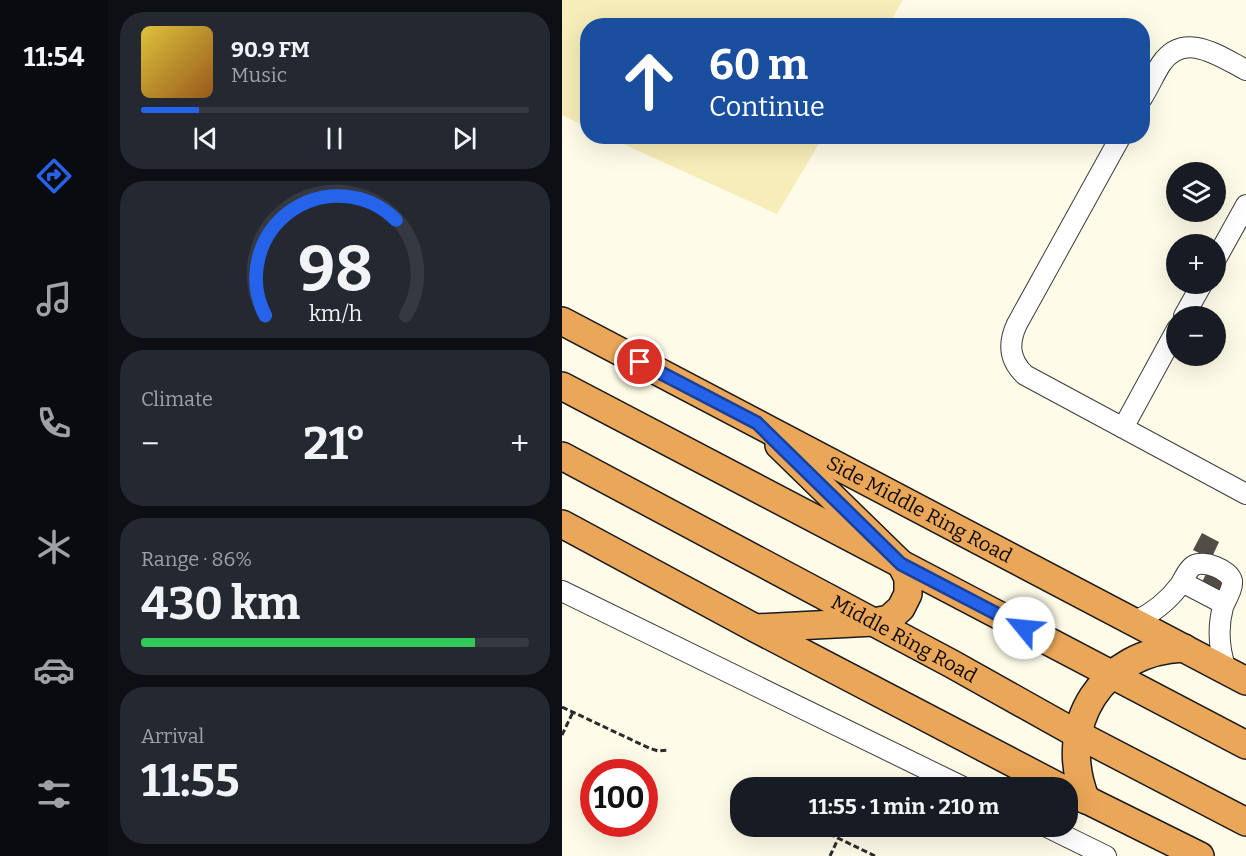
<!DOCTYPE html>
<html lang="en">
<head>
<meta charset="utf-8">
<style>
	:root { --surface:#171b24; --page:#242831; --text:#f1f3f6; --muted:#9ea1a6; --line:#363941; --accent:#2563eb }
	body { margin:0; font-family:Bitter,serif; background:var(--page); color:var(--text); height:100vh; display:flex; flex-direction:column; font-size:22px; white-space:nowrap }
	* { box-sizing:border-box; margin:0 }
	p { font-size:20px; color:var(--muted) }
	.icon { flex:none; width:33px; height:33px; fill:none; stroke:currentColor; stroke-width:2; stroke-linecap:round; stroke-linejoin:round }
	.map { position:relative; flex:1; overflow:hidden }
	.details { display:flex; flex-direction:column; gap:12px; padding:12px; background:#0d0f14; width:454px }
	.details>* { flex:none }
	.guide { position:absolute; left:18px; top:18px; width:570px; height:126px; border-radius:24px; box-shadow:0 6px 24px #0002; background:#1a4fa0; color:#fff; overflow:hidden }
	.fabs { position:absolute; left:604px; top:162px; display:grid; gap:12px }
	.fabs a { display:grid; place-items:center; width:60px; height:60px; border-radius:50%; background:var(--surface); box-shadow:0 6px 24px #0002; font-size:30px }
	.speed { position:absolute; left:18px; top:759px; display:flex; gap:12px; font-size:30px; font-weight:700; text-align:center }
	.speed>* { display:grid; place-content:center; width:78px; height:78px; border-radius:50%; background:var(--surface); box-shadow:0 6px 24px #0002; line-height:1 }
	.speed .limit { border:9px solid #d22; background:#fff; color:#111 }
	.pin { position:absolute; display:grid; place-items:center; width:51px; height:51px; color:#fff; margin:-26px; border:3px solid #fff; border-radius:50%; box-shadow:0 2px 6px #0007 }
	.me { position:absolute; width:66px; margin:-33px; rotate:298deg; stroke-linejoin:round; filter:drop-shadow(0 0 4px #0008) }
	.turn { display:flex; align-items:center; gap:21px; height:126px; padding:0 30px; font-size:27px }
	.turn .icon { width:78px; height:78px; stroke-width:2.5 }
	.turn b { display:block; font-size:42px; line-height:51px }
	.big { font-size:45px; font-weight:700; line-height:1.1 }
	.details .tile { flex:1; display:flex; flex-direction:column; justify-content:center; gap:9px; min-width:0; padding:0 21px; border-radius:24px; background:var(--page) }
	.details .dial { align-items:center; gap:0 }
	.dial svg { height:156px; overflow:visible; fill:none; stroke:var(--line); stroke-width:7; stroke-linecap:round; text-anchor:middle }
	.dial text { fill:var(--text); stroke:none }
	.song { display:flex; align-items:center; gap:18px }
	.cover { width:72px; height:72px; border-radius:9px; background:linear-gradient(135deg,hsl(50 70% 55%),hsl(30 70% 35%)) }
	.played { height:6px; border-radius:3px; background:linear-gradient(90deg,var(--accent) 15%,var(--line) 15%) }
	.keys { display:flex; justify-content:space-around; direction:ltr }
	.heat { display:flex; justify-content:space-between; align-items:center; font-size:33px; direction:ltr }
	.charge { height:9px; border-radius:4px; background:linear-gradient(90deg,#34c759 86%,var(--line) 0) }
	.trip { position:absolute; left:168px; top:777px; width:348px; height:60px; border-radius:24px; background:var(--surface); box-shadow:0 6px 24px #0002; font-weight:700; line-height:60px; text-align:center }
	main { display:flex; flex:1; min-height:0 }
	.menu { display:flex; flex-direction:column; width:108px; justify-content:space-around; align-items:center; background:#090b0e; color:var(--muted) }
	.menu .icon { width:42px; height:42px }
	.menu .on { color:var(--accent) }
	.menu b { font-size:27px; color:var(--text) }
	.map>svg:first-child { display:block }
</style>
</head>
<body>
<main>
<nav class="menu">
<b>11:54</b>
<svg class="icon on" aria-label="directions" viewBox="0 0 24 24"><path d="M12 3l9 9-9 9-9-9zM9 14v-3h6M13 9l2 2-2 2"/></svg>
<svg class="icon" aria-label="music" viewBox="0 0 24 24"><path d="M9 18V5l10-2v13"/><circle cx="6" cy="18" r="3"/><circle cx="16" cy="16" r="3"/></svg>
<svg class="icon" aria-label="phone" viewBox="0 0 24 24"><path d="M5 4h4l2 5-3 2q2 4 5 5l2-3 5 2v4C11 20 4 13 5 4z"/></svg>
<svg class="icon" aria-label="climate" viewBox="0 0 24 24"><path d="M12 3v18M4 7l16 10M4 17L20 7"/></svg>
<svg class="icon" aria-label="car" viewBox="0 0 24 24"><path d="M5 17H2v-5l4-1 3-4h7l3 4 3 1v5h-3M9 17h6M6 11h13"/><circle cx="7" cy="17" r="2"/><circle cx="17" cy="17" r="2"/></svg>
<svg class="icon" aria-label="filters" viewBox="0 0 24 24"><path d="M4 7h16M4 17h16"/><circle cx="9" cy="7" r="2"/><circle cx="15" cy="17" r="2"/></svg>
</nav>
<section class="details">
<div class="tile">
<div class="song"><i class="cover"></i><div><b>90.9 FM</b><p>Music</p></div></div>
<div class="played"></div>
<div class="keys"><svg class="icon" aria-label="previous" viewBox="0 0 24 24"><path d="M18 5L8 12l10 7zM5 5v14"/></svg><svg class="icon" aria-label="pause" viewBox="0 0 24 24"><path d="M8 5v14M16 5v14"/></svg><svg class="icon" aria-label="next" viewBox="0 0 24 24"><path d="M6 5l10 7-10 7zM19 5v14"/></svg></div>
</div>
<div class="tile dial"><svg viewBox="0 0 100 80">
<path d="M14 69A42 42 0 1 1 86 69"/>
<path d="M14 69A42 42 0 0 1 81 20" stroke="#2563eb"/>
<text x="50" y="56" font-size="32" font-weight="700">98</text>
<text x="50" y="72" font-size="11">km/h</text>
</svg></div>
<div class="tile"><p>Climate</p>
<div class="heat"><a>−</a><b class="big">21°</b><a>+</a></div>
</div>
<div class="tile"><p>Range · 86%</p><b class="big">430 km</b><div class="charge"></div></div>
<div class="tile"><p>Arrival</p><b class="big">11:55</b></div>
</section>
<div class="map">
<svg width="684" height="856" viewBox="0 0 684 856">
	<rect width="100%" height="100%" fill="#fefbe8"/>
	<path fill="#f6edb8" d="M0 0H341L326 25 26 26 25 127 0 115Z
		M46 137H261L215 214Z"/>
	<path fill="#524c47" d="M640 533 657 542 649 559 631 550Z
		M647 568 681 584 672 603 638 586Z"/>
	<g fill="none" stroke-linecap="round" stroke-linejoin="round">
		<g stroke="#3d3d3d" stroke-width="22">
			<path id="minor" d="M580 98C587 87 592 75 599 64 622 30 657 56 684 70
				M559 136 455 324C446 343 447 360 463 375L684 494
				M654 259 684 205
				M622 316 640 284
				M561 428 615 329
				M620 582 662 604
				M0 591 403 788
				M572 622C591 613 606 601 618 585 622 579 625 570 631 566 641 559 668 570 670 581 671 589 664 599 661 607 655 629 657 649 664 670
				M483 826 544 856"/>
		</g>
		<g stroke="#1b1b1b" stroke-width="30">
			<g id="highway">
				<path id="s1" d="M0 321 684 681"/>
				<path d="M0 386 684 745"/>
				<path id="s2" d="M0 456 390 664 515 734 684 822"/>
				<path d="M0 524 193 628 499 788"/>
				<path d="M194 628 312 622 327 619 339 608 346 594V578L339 564 217 445"/>
				<path d="M509 792 638 856"/>
				<path d="M524 800C493 725 540 651 622 648"/>
			</g>
		</g>
		<path stroke="#2c2c2c" stroke-width="3" stroke-dasharray="6 3" stroke-linecap="butt" d="M0 707 87 748 96 751 107 750
			M0 735 11 712
			M188 785 190 788
			M251 826 313 856
			M268 856 276 839"/>
		<use href="#minor" stroke="#fff" stroke-width="20"/>
		<use href="#highway" stroke="#eba759" stroke-width="27"/>
	</g>
	<g fill="none" stroke-linecap="round" stroke-linejoin="round">
		<g stroke="#184099" stroke-width="15">
			<path id="route" d="M78 362 195 423 339 564 462 628"/>
		</g>
		<use href="#route" stroke="#2563eb" stroke-width="10"/>
	</g>
	<g text-anchor="middle" dominant-baseline="central" stroke-width="6" stroke-linejoin="round" paint-order="stroke">
		<g font-size="20" fill="#0a0a0a" stroke="#fff">
			<text stroke="none"><textPath href="#s1" startOffset="404">Side Middle Ring Road</textPath></text>
			<text stroke="none"><textPath href="#s2" startOffset="388">Middle Ring Road</textPath></text>
		</g>
	</g>
</svg>
<div class="fabs">
<a><svg class="icon" aria-label="layers" viewBox="0 0 24 24"><path d="M12 4l9 5-9 5-9-5zM3 14l9 5 9-5"/></svg></a>
<a>+</a>
<a>−</a>
</div>
<div class="speed"><div class="limit">100</div></div>
<div class="pin" style="left:78px;top:362px;background:#d93025"><svg class="icon" aria-label="arrive" viewBox="0 0 24 24"><path d="M6 21V4h12l-3 4 3 4H6"/></svg></div>
<svg class="me" style="left:462px;top:628px" viewBox="-20 -20 40 40"><circle r="19" fill="#fff"/><path d="M0-13L10 11 0 6-10 11z" fill="#2563eb"/></svg>
<div class="trip">11:55 · 1 min · 210 m</div>
<div class="guide">
<div class="turn"><svg class="icon" aria-label="ahead" viewBox="0 0 24 24"><path d="M12 20V5M6 11l6-6 6 6"/></svg><div><b>60 m</b>Continue</div></div>
</div>
</div>
</main>
</body>
</html>
